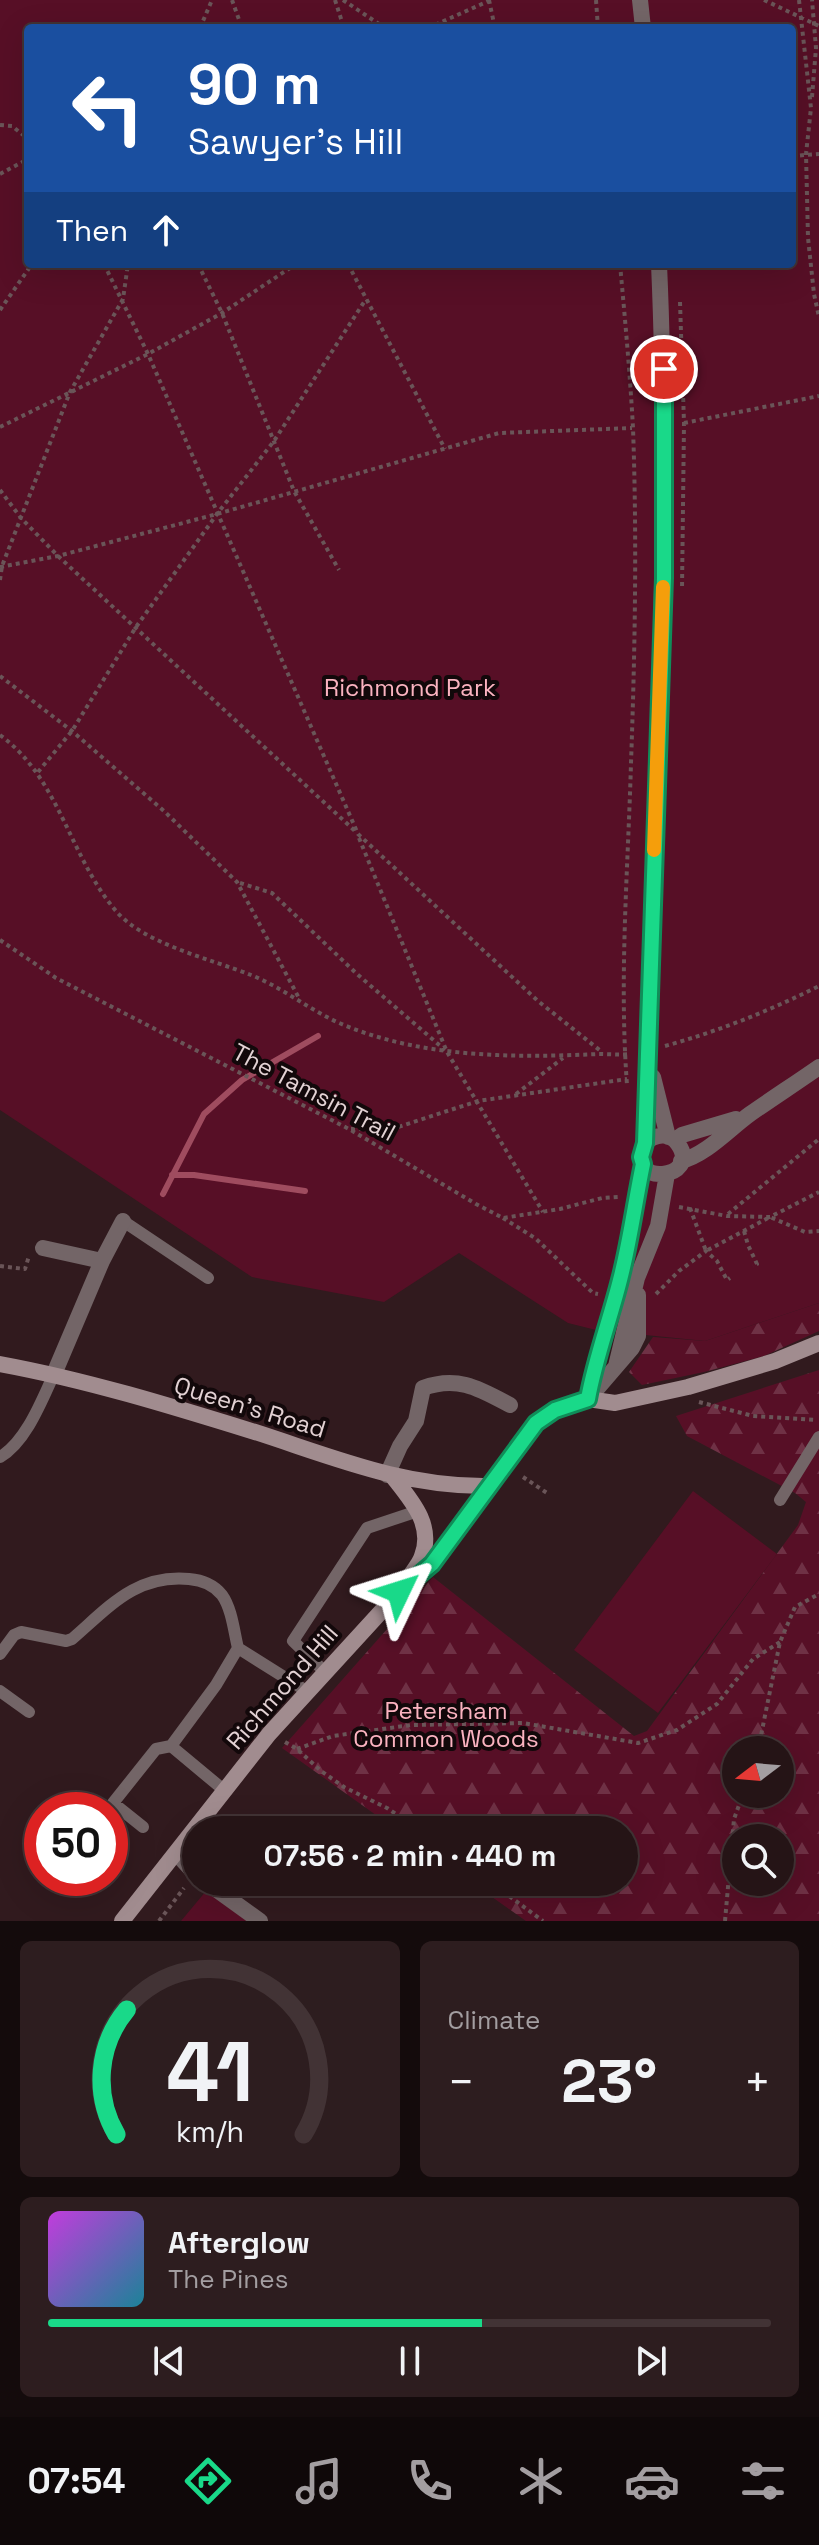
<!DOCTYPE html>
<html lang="en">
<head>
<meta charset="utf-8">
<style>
	:root { --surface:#251416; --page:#2d1d1f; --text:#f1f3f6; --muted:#a39ea1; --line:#423335; --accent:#19d989 }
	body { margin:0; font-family:"Space Grotesk",sans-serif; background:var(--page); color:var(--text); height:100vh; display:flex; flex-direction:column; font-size:30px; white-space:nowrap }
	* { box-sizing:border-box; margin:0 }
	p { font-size:26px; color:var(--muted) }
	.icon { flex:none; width:44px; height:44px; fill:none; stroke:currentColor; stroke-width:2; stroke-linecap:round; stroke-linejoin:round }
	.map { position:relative; height:1921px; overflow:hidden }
	.drawer { display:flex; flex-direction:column; gap:20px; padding:20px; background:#140b0c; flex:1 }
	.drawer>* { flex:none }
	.hud { position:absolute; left:24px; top:24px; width:772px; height:244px; border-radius:8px; box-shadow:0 8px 32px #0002,0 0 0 2px var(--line); background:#1a4fa0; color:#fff; overflow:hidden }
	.needle { width:52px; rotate:254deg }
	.buttons { position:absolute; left:722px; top:1736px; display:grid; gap:16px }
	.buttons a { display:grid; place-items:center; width:72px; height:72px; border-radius:50%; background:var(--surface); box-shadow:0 8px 32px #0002,0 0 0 2px var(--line); font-size:40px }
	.speed { position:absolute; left:24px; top:1792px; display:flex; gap:16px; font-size:40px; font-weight:700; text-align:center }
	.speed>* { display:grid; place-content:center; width:104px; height:104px; border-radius:50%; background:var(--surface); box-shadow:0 8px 32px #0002,0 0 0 2px var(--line); line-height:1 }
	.speed .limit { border:12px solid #d22; background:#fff; color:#111 }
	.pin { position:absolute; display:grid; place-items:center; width:68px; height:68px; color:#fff; margin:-34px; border:4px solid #fff; border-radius:50%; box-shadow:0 2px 8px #0007 }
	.me { position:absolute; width:88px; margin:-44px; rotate:49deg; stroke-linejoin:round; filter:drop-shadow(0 0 6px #0008) }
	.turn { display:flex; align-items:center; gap:28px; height:168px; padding:0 32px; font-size:36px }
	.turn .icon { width:104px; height:104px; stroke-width:2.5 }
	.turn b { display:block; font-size:56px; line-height:68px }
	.then { display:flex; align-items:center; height:76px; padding:0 32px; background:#0003; gap:16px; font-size:30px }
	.big { font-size:60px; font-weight:700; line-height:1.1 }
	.drawer .tile { flex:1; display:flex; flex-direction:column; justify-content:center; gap:12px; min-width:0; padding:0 28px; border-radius:12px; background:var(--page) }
	.drawer .dial { align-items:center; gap:0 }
	.dial svg { height:208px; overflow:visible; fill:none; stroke:var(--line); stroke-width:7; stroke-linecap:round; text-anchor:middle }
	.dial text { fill:var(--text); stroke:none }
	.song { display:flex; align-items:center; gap:24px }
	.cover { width:96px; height:96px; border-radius:12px; background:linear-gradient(135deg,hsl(290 70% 55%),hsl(190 70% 35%)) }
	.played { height:8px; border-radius:4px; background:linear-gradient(90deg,var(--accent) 60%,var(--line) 60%) }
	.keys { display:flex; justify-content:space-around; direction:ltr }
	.heat { display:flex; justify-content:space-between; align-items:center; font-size:44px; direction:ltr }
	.drawer .tiles { flex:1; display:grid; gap:20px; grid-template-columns:1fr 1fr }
	.tile:last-child { grid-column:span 2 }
	.trip { position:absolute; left:182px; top:1816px; width:456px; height:80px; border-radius:40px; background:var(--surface); box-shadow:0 8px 32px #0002,0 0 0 2px var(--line); font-weight:700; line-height:80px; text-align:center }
	.menu { display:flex; height:128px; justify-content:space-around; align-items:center; background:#0f0809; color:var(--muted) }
	.menu .icon { width:56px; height:56px }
	.menu .current { color:var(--accent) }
	.menu b { font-size:36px; color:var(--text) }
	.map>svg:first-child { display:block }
</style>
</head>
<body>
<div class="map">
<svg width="819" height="1921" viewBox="0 0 819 1921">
	<defs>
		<pattern id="forest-firs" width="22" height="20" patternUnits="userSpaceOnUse" patternTransform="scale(2)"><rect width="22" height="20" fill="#570f26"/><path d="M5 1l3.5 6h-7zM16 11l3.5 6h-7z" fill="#6f3145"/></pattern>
	</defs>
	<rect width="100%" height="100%" fill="#311a1e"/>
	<path fill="url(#forest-firs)" fill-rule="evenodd" d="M819 1303V1331L764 1356 704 1372 642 1385 629 1372 653 1337 705 1341Z
		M819 1370V1921H526L471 1882H624V1830H397L282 1748 433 1577 634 1736 647 1731 798 1525 806 1502 795 1493 687 1436 676 1416ZM736 1750H780V1794H736ZM736 1838H780V1882H736Z"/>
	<path fill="#570f26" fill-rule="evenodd" d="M0 0H819V1303L705 1341 596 1330 568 1323 459 1253 384 1302 252 1277 0 1110ZM28 28H792V264H28Z
		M693 1491 777 1554 658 1713 574 1650Z
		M206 1891 247 1921H181Z"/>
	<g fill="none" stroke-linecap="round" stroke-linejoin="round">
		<path stroke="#9f4c5f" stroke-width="6" d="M172 1175H194L305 1191
			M163 1194 204 1114 242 1080 318 1036"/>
		<path stroke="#6a5558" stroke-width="4" stroke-dasharray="4 4" stroke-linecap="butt" d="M232 0 242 28
			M335 0 344 28
			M343 0 385 28
			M489 0 495 28
			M596 0 598 28
			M764 0 819 26
			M799 0 811 108 806 154 808 238 814 294 819 317
			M200 28 212 0
			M428 28 491 0
			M812 97 816 48 812 0
			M0 125 12 126 28 139
			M792 156 819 154
			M0 174 28 159
			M104 264 148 354 358 834 538 1001 602 1052
			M198 264 222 313 294 491 339 570
			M348 264 445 449
			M620 264C625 319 630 373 633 428 637 539 635 651 631 763 628 870 619 978 627 1085
			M680 302 684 423 682 589
			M0 310 32 264
			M684 423 819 396
			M0 427 148 354 222 313 296 264
			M0 490 21 518 58 556 355 831
			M0 567 58 556 217 514 499 433 632 428
			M0 580 2 566 70 392 123 299 128 264
			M0 676 72 731 164 811 237 882 300 1000
			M0 735C60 779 69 856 116 911 144 944 211 959 251 975 281 987 307 1008 337 1022 418 1058 512 1058 599 1054 609 1054 619 1055 630 1054
			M38 772 72 731 136 627 217 514 274 441 366 299
			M359 838 447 1052 543 1212
			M240 883 272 893 357 974 445 1050
			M0 940 56 978 349 1129 476 1204 503 1218 560 1209 602 1198 619 1197
			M665 1046C719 1031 769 1011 819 986
			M516 1094 563 1058
			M351 1129H392L478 1101 627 1079
			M679 1207 727 1216 770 1217 819 1192
			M690 1208 706 1251 770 1217 805 1232 819 1231
			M728 1214 819 1139
			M503 1218 535 1238 593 1293 598 1294
			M744 1231 748 1245 757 1264 753 1266
			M0 1266 25 1269 29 1256
			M656 1294 679 1271 706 1251 717 1261 727 1280 730 1278
			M699 1402 753 1416 817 1420
			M523 1477 547 1493
			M285 1742 297 1749 321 1771 344 1787 387 1808 419 1830
			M297 1749 333 1736 411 1725 523 1723 638 1743 677 1730 717 1704 753 1659 780 1642
			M758 1750 780 1642 795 1607 819 1594
			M490 1882 543 1921
			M159 1921 184 1888
			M725 1921 734 1819 743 1794"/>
		<path stroke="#736567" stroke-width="12" d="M123 1221 208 1278
			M0 1457C26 1442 42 1400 54 1374
			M780 1500 819 1437
			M238 1648 308 1692
			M0 1654 14 1635 21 1632 66 1641 72 1639C109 1607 136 1574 189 1579 202 1580 214 1585 222 1595 232 1609 234 1632 238 1648L216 1685 171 1746 156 1749 113 1803 143 1827
			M325 1672 293 1641 367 1528 418 1511
			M0 1691 29 1712
			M171 1746 225 1791"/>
		<path stroke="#736567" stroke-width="16" d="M640 0 643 28
			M653 1077 668 1137
			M675 1140 682 1135 736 1119
			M645 1143C655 1134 670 1132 678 1144 703 1179 623 1189 645 1143 651 850 672 557 659 264
			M681 1161C707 1154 728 1130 750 1114 773 1098 796 1083 819 1067
			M43 1248 102 1261
			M616 1366 637 1278 658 1226 667 1174
			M54 1374 102 1261 123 1221
			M589 1398 632 1348 638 1336V1295
			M588 1399C596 1359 610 1320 620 1280 630 1242 635 1202 643 1164
			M387 1475 400 1446 416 1421 423 1388C458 1375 480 1389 510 1405
			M177 1854 196 1875
			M206 1882 260 1921"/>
		<path stroke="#a18c8f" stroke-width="16" d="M0 1364C87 1380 171 1406 255 1432 333 1457 403 1487 487 1486
			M393 1477C411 1500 434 1525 422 1556 420 1563 413 1571 409 1577
			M122 1921 269 1734 399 1592 432 1564 536 1423 555 1410 588 1399 615 1403 688 1387 775 1361 819 1343"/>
	</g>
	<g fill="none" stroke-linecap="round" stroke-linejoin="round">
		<g stroke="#108d59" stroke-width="20">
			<path id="route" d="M399 1592 432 1564 536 1423 555 1410 588 1399C595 1359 610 1320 620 1280 630 1242 635 1202 643 1164L641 1157 645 1143 664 578V369"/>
		</g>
		<use href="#route" stroke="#19d989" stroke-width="14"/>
		<path stroke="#f59e0b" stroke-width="14" d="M654 850 663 587"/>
	</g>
	<g text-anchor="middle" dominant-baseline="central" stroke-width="8" stroke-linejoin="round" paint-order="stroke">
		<g font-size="24" fill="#fbb3c0" stroke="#12080a">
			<text x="410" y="687">Richmond Park</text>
			<text x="446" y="1710">Petersham<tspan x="446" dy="28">Common Woods</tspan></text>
		</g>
		<g font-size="24" fill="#e3d2d4" stroke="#12080a">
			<text transform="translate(314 1092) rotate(28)">The Tamsin Trail</text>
			<text transform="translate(250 1407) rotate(17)">Queen's Road</text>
			<text transform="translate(282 1687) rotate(-49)">Richmond Hill</text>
		</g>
	</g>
</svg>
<div class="buttons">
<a><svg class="needle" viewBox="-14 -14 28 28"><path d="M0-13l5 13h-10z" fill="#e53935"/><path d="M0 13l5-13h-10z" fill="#a39ea1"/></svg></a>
<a><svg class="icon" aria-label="search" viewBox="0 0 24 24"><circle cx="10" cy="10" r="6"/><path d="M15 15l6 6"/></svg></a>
</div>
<div class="speed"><div class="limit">50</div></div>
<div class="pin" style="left:664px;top:369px;background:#d93025"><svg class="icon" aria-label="arrive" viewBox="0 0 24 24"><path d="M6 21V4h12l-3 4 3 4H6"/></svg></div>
<svg class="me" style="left:399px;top:1592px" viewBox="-20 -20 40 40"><path d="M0-17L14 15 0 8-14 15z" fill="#19d989" stroke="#fff" stroke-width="4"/></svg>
<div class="trip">07:56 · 2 min · 440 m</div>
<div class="hud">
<div class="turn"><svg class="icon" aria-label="left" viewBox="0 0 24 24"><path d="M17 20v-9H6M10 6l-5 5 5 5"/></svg><div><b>90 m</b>Sawyer's Hill</div></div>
<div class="then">Then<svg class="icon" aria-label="ahead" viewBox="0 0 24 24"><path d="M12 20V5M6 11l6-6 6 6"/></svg></div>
</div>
</div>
<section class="drawer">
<div class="tiles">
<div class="tile dial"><svg viewBox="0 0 100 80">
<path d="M14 69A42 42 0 1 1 86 69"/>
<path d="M14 69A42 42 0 0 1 18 21" stroke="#19d989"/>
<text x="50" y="56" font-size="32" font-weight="700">41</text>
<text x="50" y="72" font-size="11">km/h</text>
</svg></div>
<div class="tile"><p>Climate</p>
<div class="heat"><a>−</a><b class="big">23°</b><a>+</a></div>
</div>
<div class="tile">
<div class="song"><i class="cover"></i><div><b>Afterglow</b><p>The Pines</p></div></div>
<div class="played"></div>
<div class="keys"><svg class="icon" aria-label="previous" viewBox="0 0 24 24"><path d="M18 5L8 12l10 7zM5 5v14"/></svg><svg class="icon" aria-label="pause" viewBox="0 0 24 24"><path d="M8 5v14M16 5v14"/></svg><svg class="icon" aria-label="next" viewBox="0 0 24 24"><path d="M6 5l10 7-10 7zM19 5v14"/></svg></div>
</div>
</div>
</section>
<nav class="menu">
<b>07:54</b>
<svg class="icon current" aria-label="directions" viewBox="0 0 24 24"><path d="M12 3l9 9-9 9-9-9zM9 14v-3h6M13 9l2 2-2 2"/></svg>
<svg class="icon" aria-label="music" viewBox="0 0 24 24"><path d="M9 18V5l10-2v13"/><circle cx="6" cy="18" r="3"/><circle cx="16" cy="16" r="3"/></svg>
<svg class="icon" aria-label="phone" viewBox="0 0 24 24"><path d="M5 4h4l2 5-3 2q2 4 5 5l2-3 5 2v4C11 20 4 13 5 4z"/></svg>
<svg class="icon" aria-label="climate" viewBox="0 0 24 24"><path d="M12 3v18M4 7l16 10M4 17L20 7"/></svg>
<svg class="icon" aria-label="car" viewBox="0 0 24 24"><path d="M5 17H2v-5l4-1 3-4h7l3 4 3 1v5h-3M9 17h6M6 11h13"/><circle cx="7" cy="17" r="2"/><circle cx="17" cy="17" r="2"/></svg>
<svg class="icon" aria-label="filters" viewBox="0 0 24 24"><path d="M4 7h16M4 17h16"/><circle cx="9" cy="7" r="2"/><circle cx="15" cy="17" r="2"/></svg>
</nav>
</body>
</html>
